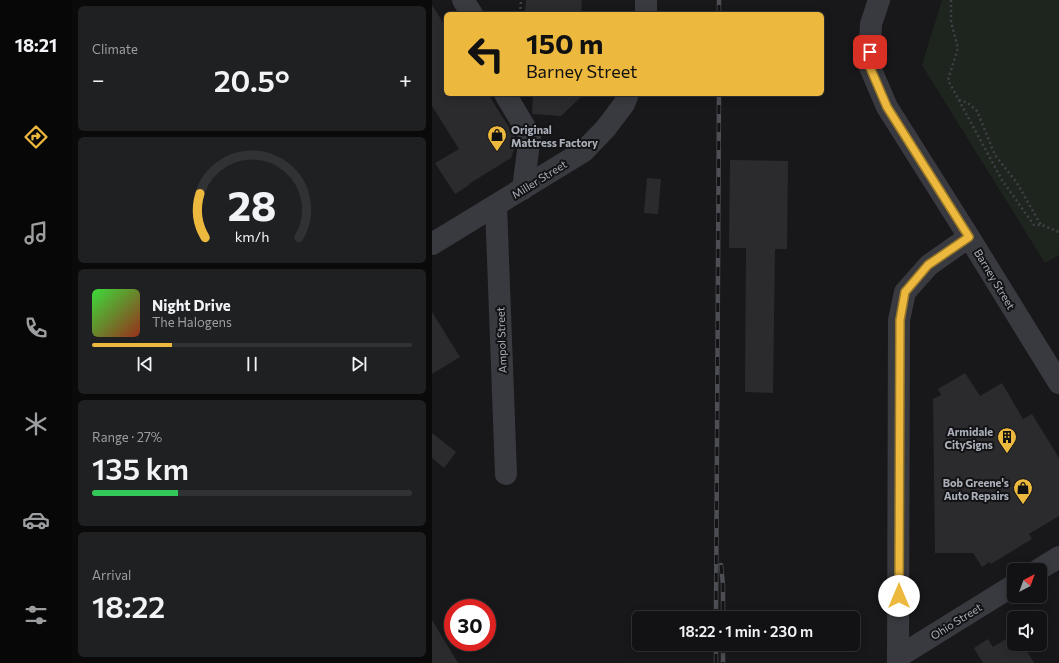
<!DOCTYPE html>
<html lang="en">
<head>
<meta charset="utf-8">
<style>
	:root { --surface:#121214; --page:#1f2022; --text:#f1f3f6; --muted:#9c9ea0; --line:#313234; --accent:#ecb83e }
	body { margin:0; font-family:Commissioner,sans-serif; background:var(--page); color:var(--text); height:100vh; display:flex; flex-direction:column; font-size:15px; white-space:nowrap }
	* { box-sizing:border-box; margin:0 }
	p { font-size:13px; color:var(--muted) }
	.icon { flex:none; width:22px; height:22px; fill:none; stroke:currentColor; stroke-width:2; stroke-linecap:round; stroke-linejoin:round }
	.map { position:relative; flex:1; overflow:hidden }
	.drawer { display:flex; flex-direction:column; gap:6px; padding:6px; background:#0a0a0b; width:360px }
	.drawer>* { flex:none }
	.guide { position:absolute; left:12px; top:12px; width:380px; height:84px; border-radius:6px; box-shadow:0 2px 10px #0003,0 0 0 1px var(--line); background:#ecb83e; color:#111; overflow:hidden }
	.needle { width:26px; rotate:41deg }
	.controls { position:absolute; left:575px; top:563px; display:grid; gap:8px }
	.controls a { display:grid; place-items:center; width:40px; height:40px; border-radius:6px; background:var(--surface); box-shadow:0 2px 10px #0003,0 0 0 1px var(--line); font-size:20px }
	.speed { position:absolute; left:12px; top:599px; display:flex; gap:8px; font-size:20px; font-weight:700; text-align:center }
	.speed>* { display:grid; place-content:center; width:52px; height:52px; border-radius:50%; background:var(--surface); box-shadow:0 2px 10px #0003,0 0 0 1px var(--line); line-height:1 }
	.speed .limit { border:6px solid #d22; background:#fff; color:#111 }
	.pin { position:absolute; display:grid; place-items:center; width:34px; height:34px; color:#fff; margin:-17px; border-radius:8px; box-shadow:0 2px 6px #0006 }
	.me { position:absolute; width:44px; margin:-22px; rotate:0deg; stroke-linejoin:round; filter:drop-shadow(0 0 3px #0008) }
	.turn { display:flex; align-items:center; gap:14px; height:84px; padding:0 16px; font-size:18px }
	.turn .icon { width:52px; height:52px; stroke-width:2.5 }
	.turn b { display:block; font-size:28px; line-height:34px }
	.big { font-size:30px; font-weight:600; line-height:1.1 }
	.drawer .card { flex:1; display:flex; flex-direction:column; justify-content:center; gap:6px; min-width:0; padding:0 14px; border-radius:6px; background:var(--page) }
	.drawer .dial { align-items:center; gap:0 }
	.dial svg { height:104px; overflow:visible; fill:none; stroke:var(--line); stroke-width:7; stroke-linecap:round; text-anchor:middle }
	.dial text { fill:var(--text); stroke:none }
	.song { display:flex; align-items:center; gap:12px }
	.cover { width:48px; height:48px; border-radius:6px; background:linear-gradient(135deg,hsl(120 70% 55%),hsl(10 70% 35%)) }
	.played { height:4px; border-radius:2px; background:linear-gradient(90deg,var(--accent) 25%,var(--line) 25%) }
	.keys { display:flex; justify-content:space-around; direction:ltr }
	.heat { display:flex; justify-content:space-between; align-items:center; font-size:22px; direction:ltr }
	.charge { height:6px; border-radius:3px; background:linear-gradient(90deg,#34c759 27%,var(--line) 0) }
	.trip { position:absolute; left:200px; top:611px; width:228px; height:40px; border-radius:6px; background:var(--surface); box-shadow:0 2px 10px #0003,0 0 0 1px var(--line); font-weight:600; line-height:40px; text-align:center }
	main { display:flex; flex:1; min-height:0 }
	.tabs { display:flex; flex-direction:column; width:72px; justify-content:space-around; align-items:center; background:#070708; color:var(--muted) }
	.tabs .icon { width:28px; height:28px }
	.tabs .active { color:var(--accent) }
	.tabs b { font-size:18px; color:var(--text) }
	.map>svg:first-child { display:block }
</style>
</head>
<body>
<main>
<nav class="tabs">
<b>18:21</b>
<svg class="icon active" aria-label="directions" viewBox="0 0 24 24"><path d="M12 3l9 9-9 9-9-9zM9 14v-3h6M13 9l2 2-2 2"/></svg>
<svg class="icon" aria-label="music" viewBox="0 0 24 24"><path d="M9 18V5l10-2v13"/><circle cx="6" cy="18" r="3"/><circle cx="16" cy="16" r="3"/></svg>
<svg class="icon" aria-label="phone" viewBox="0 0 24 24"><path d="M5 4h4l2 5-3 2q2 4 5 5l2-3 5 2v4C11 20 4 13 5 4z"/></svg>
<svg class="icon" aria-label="climate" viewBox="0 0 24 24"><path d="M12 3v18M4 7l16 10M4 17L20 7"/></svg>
<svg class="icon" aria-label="car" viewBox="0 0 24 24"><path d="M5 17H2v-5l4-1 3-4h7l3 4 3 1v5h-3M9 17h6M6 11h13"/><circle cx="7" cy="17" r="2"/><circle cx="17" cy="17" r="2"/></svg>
<svg class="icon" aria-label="filters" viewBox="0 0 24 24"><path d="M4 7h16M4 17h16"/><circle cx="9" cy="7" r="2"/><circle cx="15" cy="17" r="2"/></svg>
</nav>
<section class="drawer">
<div class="card"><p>Climate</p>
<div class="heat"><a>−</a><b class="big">20.5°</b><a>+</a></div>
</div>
<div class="card dial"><svg viewBox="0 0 100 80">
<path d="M14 69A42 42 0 1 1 86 69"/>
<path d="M14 69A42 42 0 0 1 10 35" stroke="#ecb83e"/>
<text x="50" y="56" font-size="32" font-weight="700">28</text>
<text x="50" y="72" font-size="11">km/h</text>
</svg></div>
<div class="card">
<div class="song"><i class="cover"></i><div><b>Night Drive</b><p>The Halogens</p></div></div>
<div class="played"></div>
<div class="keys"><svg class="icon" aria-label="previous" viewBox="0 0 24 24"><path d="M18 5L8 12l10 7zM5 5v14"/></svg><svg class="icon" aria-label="pause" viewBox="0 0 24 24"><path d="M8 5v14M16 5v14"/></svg><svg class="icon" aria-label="next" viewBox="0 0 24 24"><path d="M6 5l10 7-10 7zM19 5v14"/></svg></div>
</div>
<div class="card"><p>Range · 27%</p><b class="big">135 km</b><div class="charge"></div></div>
<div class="card"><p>Arrival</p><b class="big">18:22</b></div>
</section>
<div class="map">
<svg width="627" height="663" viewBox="0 0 627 663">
	<rect width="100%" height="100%" fill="#18181a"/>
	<path fill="#1e251f" d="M510 0H627V255L613 263 490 65Z"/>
	<path fill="#2b2b2e" d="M94 0H150L149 14H93Z
		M0 5 14 27V94H56L85 140 79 158 37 184V185L23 194 3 163 27 149 0 106Z
		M101 94H152L129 116 100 114Z
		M298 160 356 161 355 249H343L341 393 313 392 314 248H297Z
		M215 178 229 179 226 214 212 213Z
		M0 312 28 357 0 374Z
		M533 373 548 396 570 383 591 419 600 414 627 458V516L597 534 600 539 559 564 557 562 550 567 541 553H503L501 399 509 395 506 389Z
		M0 433 24 452 12 468 0 458Z
		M0 620 26 663H0Z
		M582 634V644H591L602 663H551L542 648 556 639 561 647Z"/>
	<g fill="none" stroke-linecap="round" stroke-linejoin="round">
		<path stroke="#3f4146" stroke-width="2.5" stroke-dasharray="2 3" stroke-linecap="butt" d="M519 0V22L526 48 516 80 570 180 602 225H610L627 232
			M88 14 89 0
			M527 100 536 103 545 111 563 155 585 183 602 213 609 225"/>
		<path stroke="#393a3f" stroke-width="22" d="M31 0 40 14
			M214 0V14
			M447 0 439 24 437 65 455 107 537 237 627 383
			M73 94 98 136 91 189
			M64 205 74 474
			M0 244 152 151 174 128 192 104 196 94
			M606 570 627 557
			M466 657 582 585
			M466 663 467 320 473 292 497 265 537 237"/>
		<g stroke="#4c4e54" stroke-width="4.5">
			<path id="rail" d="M287 14V0
				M289 565 291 585V618
				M284 618 287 94
				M291 644V663
				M284 663V644"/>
		</g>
		<use href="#rail" stroke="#131315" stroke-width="3" stroke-dasharray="9" stroke-linecap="butt"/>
	</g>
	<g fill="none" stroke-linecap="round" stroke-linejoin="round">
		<g stroke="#997828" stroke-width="10">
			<path id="route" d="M438 52 437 65 455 107 537 237 496 265 473 292 468 320 467 596"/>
		</g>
		<use href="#route" stroke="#ecb83e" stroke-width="7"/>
	</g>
	<defs>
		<g id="shop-pin" transform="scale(1)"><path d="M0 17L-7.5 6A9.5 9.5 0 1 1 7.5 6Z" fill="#ecb83e" stroke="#131315"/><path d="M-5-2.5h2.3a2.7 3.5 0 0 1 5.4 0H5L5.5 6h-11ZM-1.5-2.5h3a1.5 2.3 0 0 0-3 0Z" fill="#111"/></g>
		<g id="building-pin" transform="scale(1)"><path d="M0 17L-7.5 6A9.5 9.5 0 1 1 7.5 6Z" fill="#ecb83e" stroke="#131315"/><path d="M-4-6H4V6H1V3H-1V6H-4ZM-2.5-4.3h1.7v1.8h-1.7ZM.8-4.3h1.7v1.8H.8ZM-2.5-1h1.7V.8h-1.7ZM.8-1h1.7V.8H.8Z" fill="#111"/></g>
	</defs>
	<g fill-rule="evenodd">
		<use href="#shop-pin" x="65" y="135"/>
		<use href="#building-pin" x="575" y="437"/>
		<use href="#shop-pin" x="591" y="488"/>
	</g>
	<g text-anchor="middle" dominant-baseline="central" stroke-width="4" stroke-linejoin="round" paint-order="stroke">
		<g font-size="11" font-weight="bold" fill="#abafb9" stroke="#131315" text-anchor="end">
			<text x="79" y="129" text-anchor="start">Original<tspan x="79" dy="13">Mattress Factory</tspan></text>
			<text x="561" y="431">Armidale<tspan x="561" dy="13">CitySigns</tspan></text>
			<text x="577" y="482">Bob Greene's<tspan x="577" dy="13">Auto Repairs</tspan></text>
		</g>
		<g font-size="11" fill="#abafb9" stroke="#131315">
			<text transform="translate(107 179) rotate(-32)">Miller Street</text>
			<text transform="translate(563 279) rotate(59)">Barney Street</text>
			<text transform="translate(69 340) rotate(-92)">Ampol Street</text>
			<text transform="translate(524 621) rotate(-32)">Ohio Street</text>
		</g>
	</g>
</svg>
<div class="controls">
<a><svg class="needle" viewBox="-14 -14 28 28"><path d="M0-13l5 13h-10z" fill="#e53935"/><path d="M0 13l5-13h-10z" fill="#9c9ea0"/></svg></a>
<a><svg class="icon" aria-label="sound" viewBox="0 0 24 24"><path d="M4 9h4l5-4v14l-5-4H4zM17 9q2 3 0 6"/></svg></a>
</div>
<div class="speed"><div class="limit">30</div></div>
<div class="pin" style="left:438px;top:52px;background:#d93025"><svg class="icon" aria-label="arrive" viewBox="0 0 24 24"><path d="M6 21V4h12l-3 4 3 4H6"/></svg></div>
<svg class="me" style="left:467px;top:596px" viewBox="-20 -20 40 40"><circle r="19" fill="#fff"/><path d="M0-13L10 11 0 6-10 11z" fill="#ecb83e"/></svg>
<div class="trip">18:22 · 1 min · 230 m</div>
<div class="guide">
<div class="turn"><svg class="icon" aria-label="left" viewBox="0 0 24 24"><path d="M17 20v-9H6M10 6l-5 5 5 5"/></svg><div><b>150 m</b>Barney Street</div></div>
</div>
</div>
</main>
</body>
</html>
